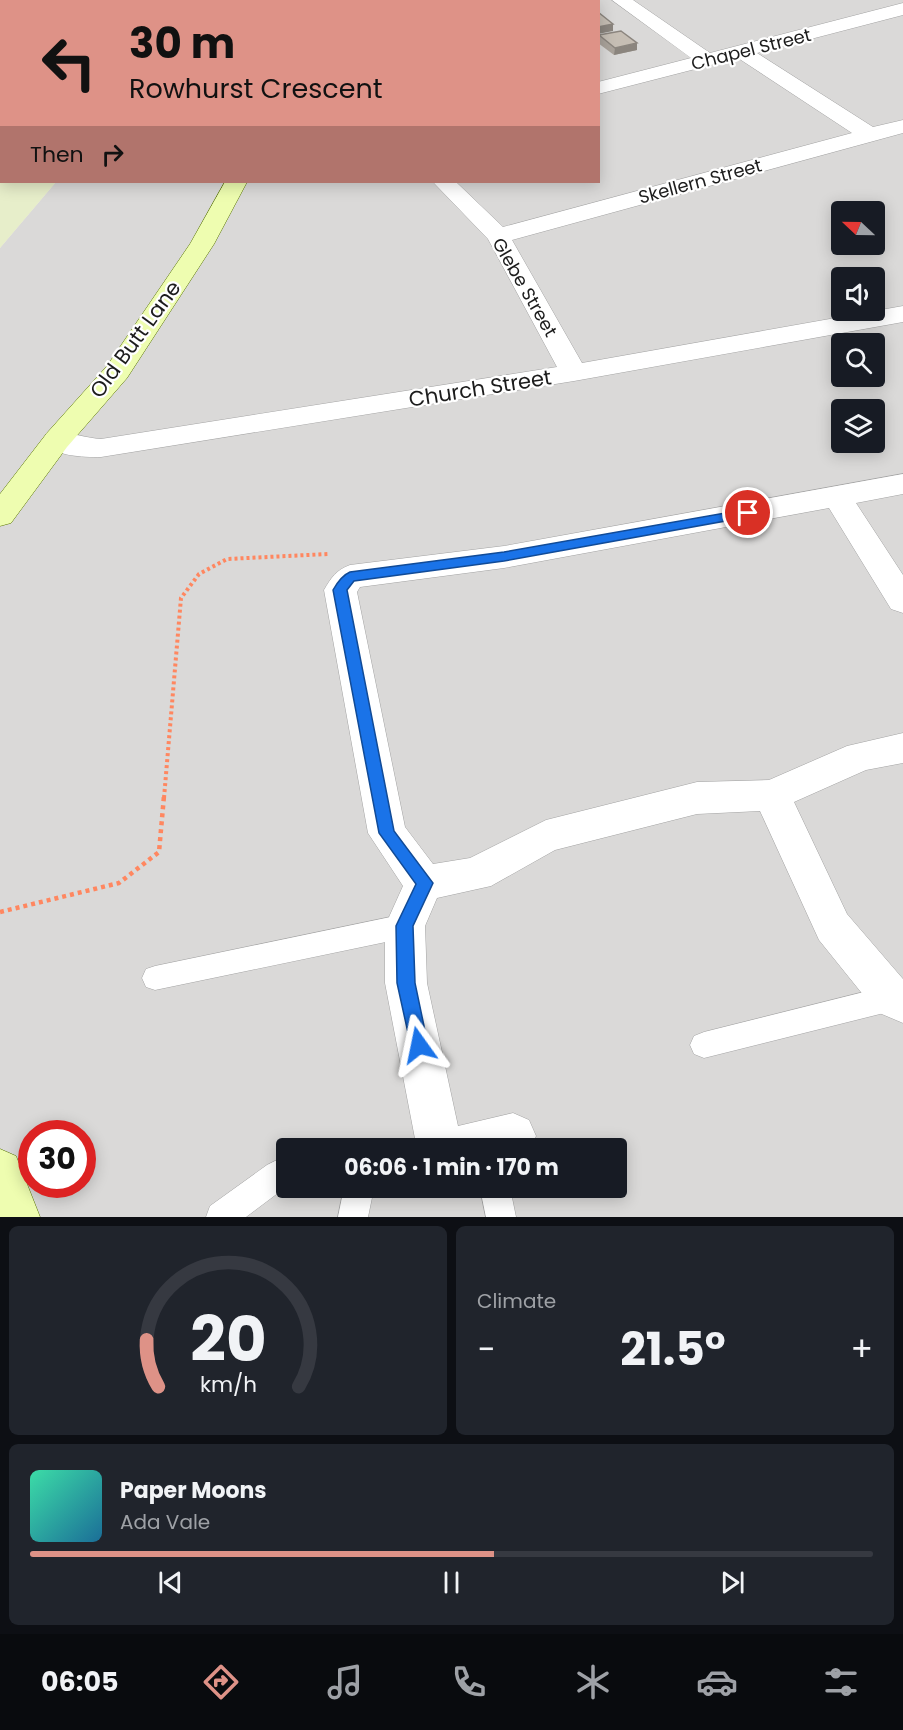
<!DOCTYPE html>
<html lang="en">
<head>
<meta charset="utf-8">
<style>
	:root { --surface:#171b24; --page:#20242c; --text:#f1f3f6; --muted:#9ea1a6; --line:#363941; --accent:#de9287 }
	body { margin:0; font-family:Poppins,sans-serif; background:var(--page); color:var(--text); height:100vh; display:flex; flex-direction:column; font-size:22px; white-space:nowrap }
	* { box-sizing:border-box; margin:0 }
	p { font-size:20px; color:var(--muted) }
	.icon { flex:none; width:33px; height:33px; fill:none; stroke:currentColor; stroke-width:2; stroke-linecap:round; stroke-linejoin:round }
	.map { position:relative; height:1217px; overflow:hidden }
	.sheet { display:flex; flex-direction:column; gap:9px; padding:9px; background:#0d0f14; flex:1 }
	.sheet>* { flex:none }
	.top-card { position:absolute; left:0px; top:0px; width:600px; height:183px; box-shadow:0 3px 15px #0003; background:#de9287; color:#111; overflow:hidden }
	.needle { width:39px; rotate:292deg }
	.buttons { position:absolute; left:831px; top:201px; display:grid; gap:12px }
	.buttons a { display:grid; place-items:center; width:54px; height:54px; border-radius:6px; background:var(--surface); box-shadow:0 3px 15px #0003; font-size:30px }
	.speed { position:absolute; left:18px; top:1120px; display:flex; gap:12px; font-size:30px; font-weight:700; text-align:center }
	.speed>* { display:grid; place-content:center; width:78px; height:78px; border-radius:50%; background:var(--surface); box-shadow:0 3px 15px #0003; line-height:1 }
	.speed .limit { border:9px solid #d22; background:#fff; color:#111 }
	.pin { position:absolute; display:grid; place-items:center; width:51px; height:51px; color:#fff; margin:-26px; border:3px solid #fff; border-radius:50%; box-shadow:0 2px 6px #0007 }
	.me { position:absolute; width:66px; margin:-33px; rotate:348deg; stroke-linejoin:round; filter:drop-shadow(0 0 4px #0008) }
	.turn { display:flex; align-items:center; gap:21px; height:126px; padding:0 30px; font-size:27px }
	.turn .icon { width:78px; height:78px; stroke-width:2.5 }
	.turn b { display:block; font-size:42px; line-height:51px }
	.then { display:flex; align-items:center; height:57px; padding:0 30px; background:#0003; gap:12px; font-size:22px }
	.big { font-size:45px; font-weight:700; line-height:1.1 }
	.sheet .card { flex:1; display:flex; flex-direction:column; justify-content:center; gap:9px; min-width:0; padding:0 21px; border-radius:9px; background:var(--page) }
	.sheet .dial { align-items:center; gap:0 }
	.dial svg { height:156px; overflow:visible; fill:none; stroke:var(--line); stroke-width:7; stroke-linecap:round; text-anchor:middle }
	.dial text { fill:var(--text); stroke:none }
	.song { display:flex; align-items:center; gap:18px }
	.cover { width:72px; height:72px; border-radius:9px; background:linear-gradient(135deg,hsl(160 70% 55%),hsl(200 70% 35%)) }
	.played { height:6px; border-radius:3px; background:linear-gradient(90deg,var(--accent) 55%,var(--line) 55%) }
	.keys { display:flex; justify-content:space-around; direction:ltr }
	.heat { display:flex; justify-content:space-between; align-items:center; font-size:33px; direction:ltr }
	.sheet .tiles { flex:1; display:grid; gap:9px; grid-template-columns:1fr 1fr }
	.card:last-child { grid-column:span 2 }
	.trip { position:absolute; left:276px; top:1138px; width:351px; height:60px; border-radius:6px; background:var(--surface); box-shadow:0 3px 15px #0003; font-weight:700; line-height:60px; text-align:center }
	.tabs { display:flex; height:96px; justify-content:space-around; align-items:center; background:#090b0e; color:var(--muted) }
	.tabs .icon { width:42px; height:42px }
	.tabs .active { color:var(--accent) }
	.tabs b { font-size:27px; color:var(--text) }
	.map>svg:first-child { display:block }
</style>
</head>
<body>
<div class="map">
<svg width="903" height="1217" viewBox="0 0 903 1217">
	<rect width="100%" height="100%" fill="#eeebe0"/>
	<path fill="#dad9d8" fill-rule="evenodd" d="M94 0H903V1217H0V248L56 182H598V2ZM842 212H874V244H842ZM842 278H874V310H842ZM842 344H874V376H842ZM842 410H874V442H842ZM32 1134H82V1185H32ZM286 1149H616V1188H286Z"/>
	<path fill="#e7eeca" d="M0 0 94 1 2 2V182H56L0 248Z"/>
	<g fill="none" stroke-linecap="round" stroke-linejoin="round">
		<g stroke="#a3a3a3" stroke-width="1">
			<path id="lane" d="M545 0H559L543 2Z
				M405 914 414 918 418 926 414 934 405 938 155 990 146 987 142 978 146 969 155 966Z
				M892 985 903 992 902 1007 892 1011 704 1058 694 1054 690 1045 694 1036 704 1032Z
				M277 1160H286V1188H290L282 1190 246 1217H206L210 1206 267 1165Z
				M344 1188H374L368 1217H338Z
				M480 1188H510L516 1217H486Z"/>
		</g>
		<g stroke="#a3a3a3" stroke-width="1">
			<path id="street" d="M612 0H633L710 53 903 3V15L757 53 873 127 903 120V133L512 240 582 363 903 306V322L574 381 101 457C83 457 53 457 43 440L47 433C62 429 83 438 101 439L557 367 488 239 433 182H456L503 227 852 133 738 58 598 94V82L691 58Z
				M903 474V494L856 503 903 575V613L891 609 829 508 504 568 360 587 357 592 405 827 433 864 470 858 546 820 697 782 769 780 847 746 903 733V763L866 770 794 802 847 914 903 979V1023L877 1012 819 940 760 811 697 814 555 850 491 886 437 898 425 926 427 983 458 1126 513 1113 529 1120 536 1136 530 1149H417L385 983V926L403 886 368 833 324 590C331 578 336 570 350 565L504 546Z"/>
		</g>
		<g stroke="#587500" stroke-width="1">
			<path id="secondary" d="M224 0H242L243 2H225Z
				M225 182H247L214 244 127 378 67 447 11 523 0 526V494L47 433 107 366 190 244Z
				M0 1149 16 1156 40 1217H0Z"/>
		</g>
		<path stroke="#ff8760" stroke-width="4" stroke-dasharray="3 3" stroke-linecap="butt" d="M164 798 181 598 199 574 227 559 328 554"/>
		<path stroke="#ff8760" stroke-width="4.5" stroke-dasharray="4 4" stroke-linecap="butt" d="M0 912 119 883 159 852 164 796"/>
		<use href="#lane" fill="#fff" fill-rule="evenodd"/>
		<use href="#street" fill="#fff" fill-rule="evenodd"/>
		<use href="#secondary" fill="#eefdb0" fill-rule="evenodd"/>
	</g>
	<path fill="#aaa39b" d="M599 35 637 50 614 55 598 43Z"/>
	<path fill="#8b857e" d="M613 24V31L598 34V27Z
		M637 43V50L614 55 615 48Z"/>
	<path fill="#c6beb4" stroke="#8b857e" stroke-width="1.5" d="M157 0H191V2H157Z
		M264 0H295V2H265Z
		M559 0H582L584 2H561Z
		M598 12 613 24 598 27Z
		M621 31 637 43 615 48 599 35Z"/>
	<path fill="#1a73e8" stroke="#114b97" stroke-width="1.5" d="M748 509 753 510V516L504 561 354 581 347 590 394 831 433 883 413 926 415 983 428 1045 425 1051 419 1054 412 1051 397 983 396 926 416 884 379 833 333 590C337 583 343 575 350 572L504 552Z"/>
	<g text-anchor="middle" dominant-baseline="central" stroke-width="4.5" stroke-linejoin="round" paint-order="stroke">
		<g font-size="18" fill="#1c1c1c" stroke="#fff">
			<text transform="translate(751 49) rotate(-14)">Chapel Street</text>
			<text transform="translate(700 181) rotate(-15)">Skellern Street</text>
			<text transform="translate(525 287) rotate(60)">Glebe Street</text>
		</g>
		<g font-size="21" fill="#1c1c1c" stroke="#fff">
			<text transform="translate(135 339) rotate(-54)">Old Butt Lane</text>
			<text transform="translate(480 388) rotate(-9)">Church Street</text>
		</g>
	</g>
</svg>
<div class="buttons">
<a><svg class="needle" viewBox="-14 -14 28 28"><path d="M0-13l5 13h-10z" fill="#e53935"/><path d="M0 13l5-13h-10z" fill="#9ea1a6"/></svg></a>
<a><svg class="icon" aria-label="sound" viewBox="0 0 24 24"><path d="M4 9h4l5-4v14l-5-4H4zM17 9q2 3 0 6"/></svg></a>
<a><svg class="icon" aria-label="search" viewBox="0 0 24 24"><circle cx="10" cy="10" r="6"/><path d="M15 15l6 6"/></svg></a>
<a><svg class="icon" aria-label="layers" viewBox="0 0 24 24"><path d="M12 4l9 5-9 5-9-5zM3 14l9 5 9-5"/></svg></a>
</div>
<div class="speed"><div class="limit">30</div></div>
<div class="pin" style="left:748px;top:513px;background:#d93025"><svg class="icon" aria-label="arrive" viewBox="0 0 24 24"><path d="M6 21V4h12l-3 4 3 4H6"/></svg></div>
<svg class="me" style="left:419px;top:1045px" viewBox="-20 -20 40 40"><path d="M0-17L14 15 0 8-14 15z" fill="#1a73e8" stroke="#fff" stroke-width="4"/></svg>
<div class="trip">06:06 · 1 min · 170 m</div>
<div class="top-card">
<div class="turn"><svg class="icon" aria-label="left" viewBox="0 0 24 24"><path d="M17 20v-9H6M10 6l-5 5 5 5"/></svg><div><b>30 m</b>Rowhurst Crescent</div></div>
<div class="then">Then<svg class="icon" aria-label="right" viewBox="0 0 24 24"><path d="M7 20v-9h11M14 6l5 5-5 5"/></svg></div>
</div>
</div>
<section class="sheet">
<div class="tiles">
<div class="card dial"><svg viewBox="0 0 100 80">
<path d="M14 69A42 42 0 1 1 86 69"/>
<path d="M14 69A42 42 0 0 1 8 45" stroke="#de9287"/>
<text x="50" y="56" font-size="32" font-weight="700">20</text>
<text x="50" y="72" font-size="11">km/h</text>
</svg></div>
<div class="card"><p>Climate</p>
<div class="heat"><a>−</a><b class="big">21.5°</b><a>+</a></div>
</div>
<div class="card">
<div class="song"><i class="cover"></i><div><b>Paper Moons</b><p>Ada Vale</p></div></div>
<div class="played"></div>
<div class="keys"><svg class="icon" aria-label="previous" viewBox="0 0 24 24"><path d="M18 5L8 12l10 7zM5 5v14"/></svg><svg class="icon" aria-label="pause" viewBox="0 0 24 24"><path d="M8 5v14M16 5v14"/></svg><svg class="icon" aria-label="next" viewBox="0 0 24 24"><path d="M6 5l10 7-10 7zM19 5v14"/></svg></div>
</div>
</div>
</section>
<nav class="tabs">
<b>06:05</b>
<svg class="icon active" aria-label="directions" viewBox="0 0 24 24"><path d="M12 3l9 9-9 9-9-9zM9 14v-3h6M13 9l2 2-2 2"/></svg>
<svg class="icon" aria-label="music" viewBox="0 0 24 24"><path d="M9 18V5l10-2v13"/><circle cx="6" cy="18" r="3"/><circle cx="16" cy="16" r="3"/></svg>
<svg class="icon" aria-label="phone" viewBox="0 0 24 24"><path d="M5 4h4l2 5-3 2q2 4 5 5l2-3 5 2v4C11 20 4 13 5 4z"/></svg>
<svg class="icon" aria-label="climate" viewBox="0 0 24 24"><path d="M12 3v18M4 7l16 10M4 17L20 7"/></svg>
<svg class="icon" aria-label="car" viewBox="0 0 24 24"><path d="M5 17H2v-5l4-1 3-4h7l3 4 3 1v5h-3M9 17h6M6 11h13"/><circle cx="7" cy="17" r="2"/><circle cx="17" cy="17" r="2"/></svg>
<svg class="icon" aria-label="filters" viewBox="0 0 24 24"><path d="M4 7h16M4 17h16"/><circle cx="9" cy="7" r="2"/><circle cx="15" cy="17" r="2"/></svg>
</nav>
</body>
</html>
